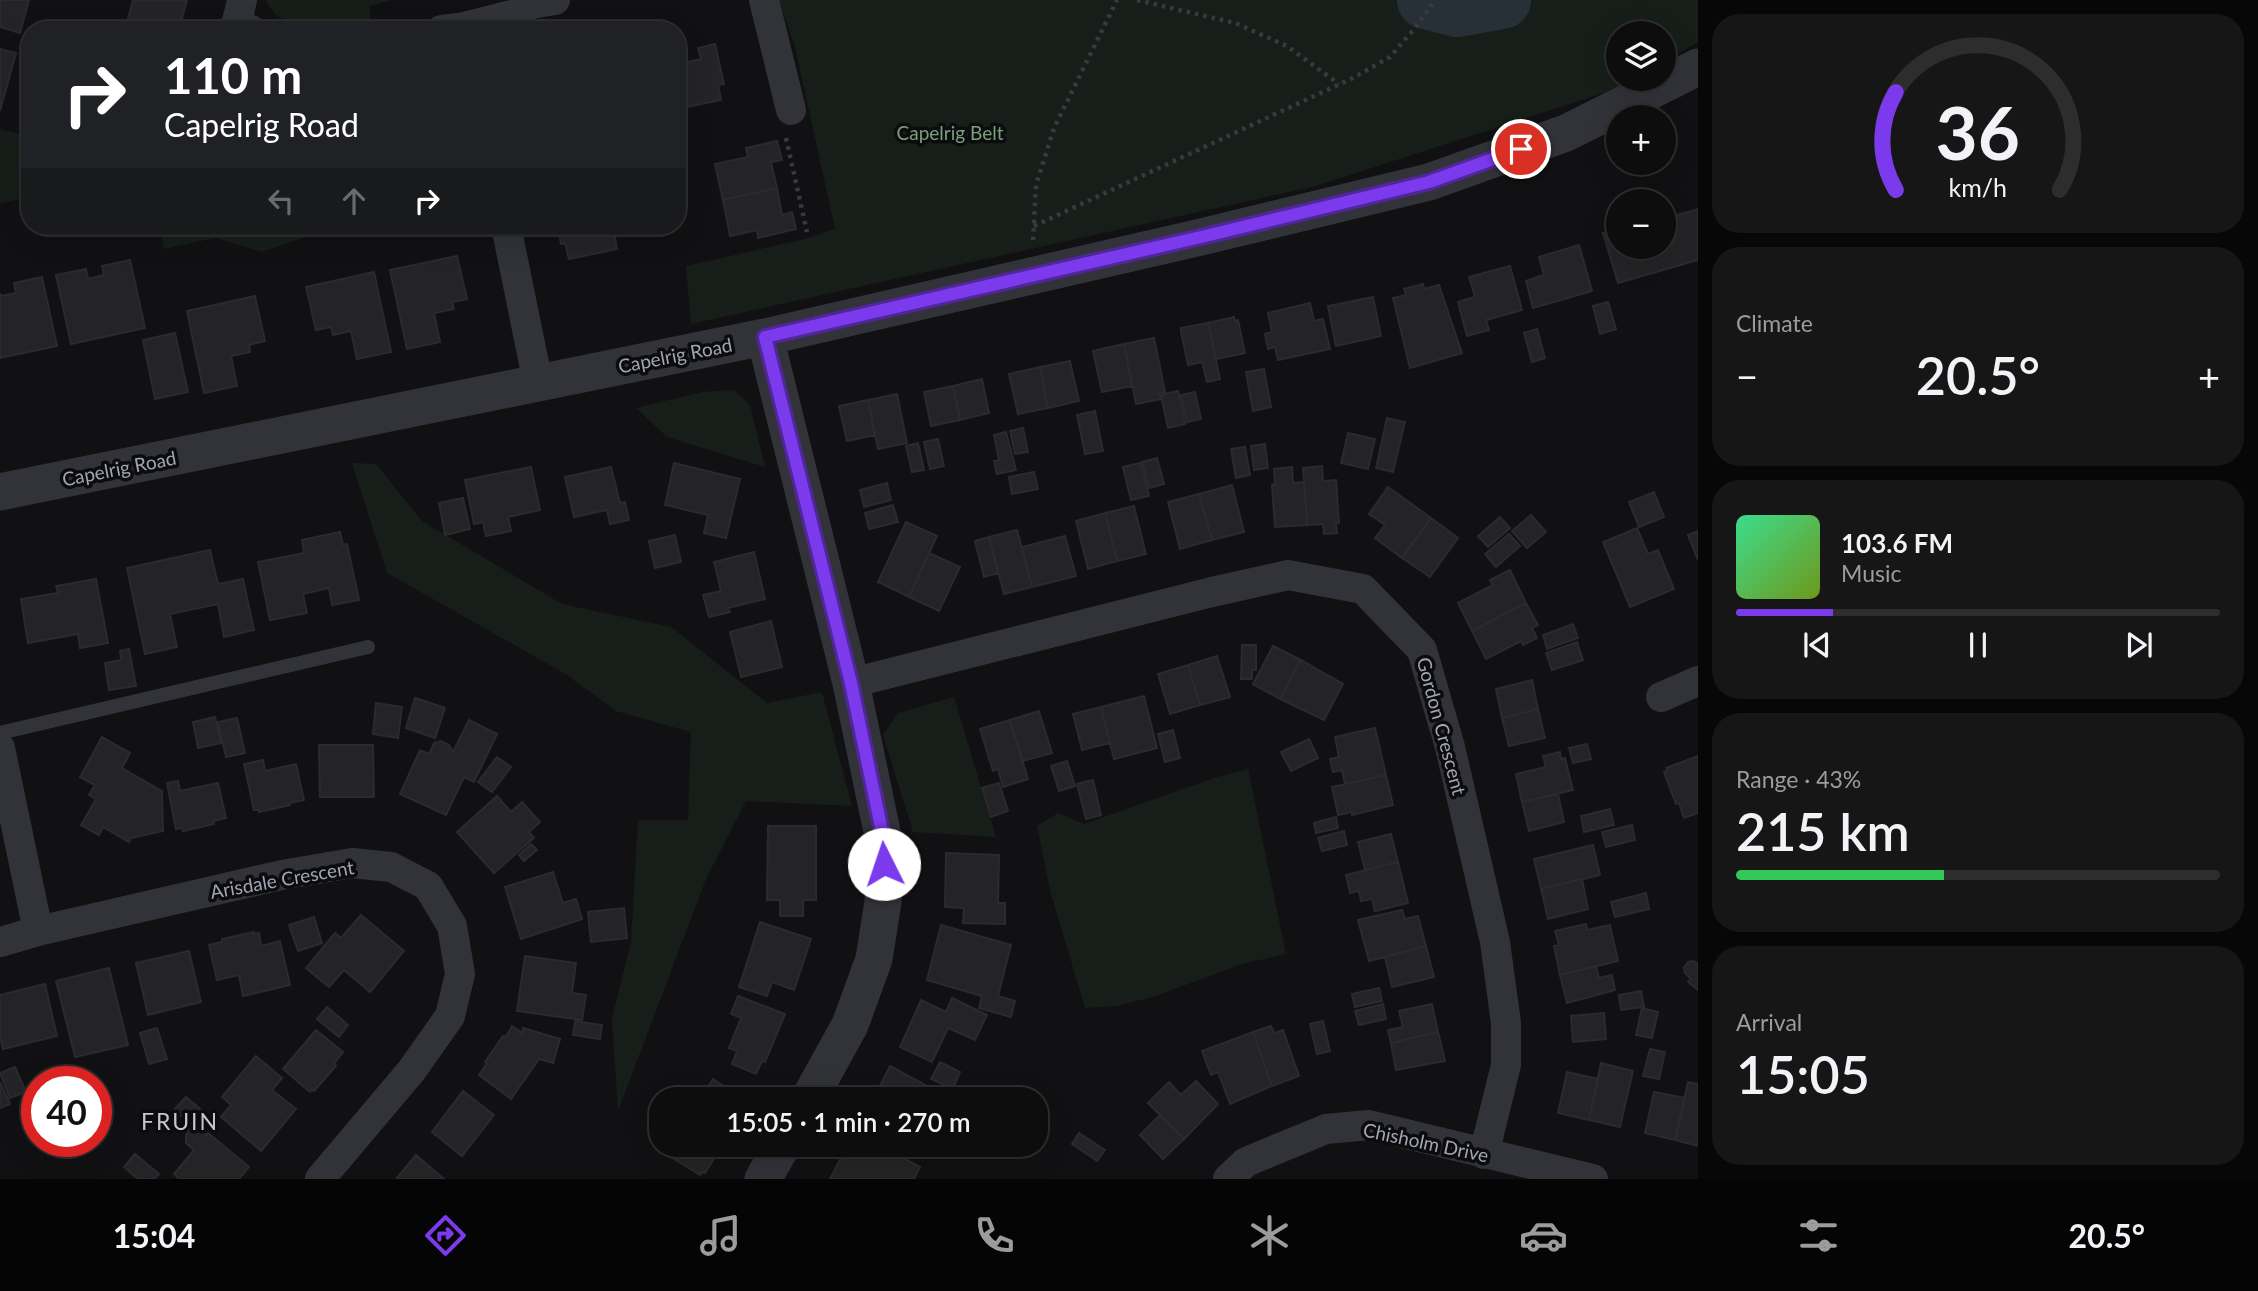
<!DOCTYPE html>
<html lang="en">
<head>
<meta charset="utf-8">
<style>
	:root { --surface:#0d0d0e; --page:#161617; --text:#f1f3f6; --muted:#9a9c9e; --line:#2d2d2e; --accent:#7c3aed }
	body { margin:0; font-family:Lato,sans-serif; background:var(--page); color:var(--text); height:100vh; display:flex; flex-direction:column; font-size:26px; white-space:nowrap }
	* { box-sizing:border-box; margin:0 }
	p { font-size:23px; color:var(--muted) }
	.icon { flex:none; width:38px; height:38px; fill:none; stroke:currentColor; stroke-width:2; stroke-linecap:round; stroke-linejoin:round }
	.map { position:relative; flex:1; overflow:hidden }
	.drawer { display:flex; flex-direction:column; gap:14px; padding:14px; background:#070708; width:560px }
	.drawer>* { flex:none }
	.top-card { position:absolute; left:21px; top:21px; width:665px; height:214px; border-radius:28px; box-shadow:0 7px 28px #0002,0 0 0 2px var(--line); background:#202124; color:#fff; overflow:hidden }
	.buttons { position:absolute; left:1606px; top:21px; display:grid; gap:14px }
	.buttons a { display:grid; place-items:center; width:70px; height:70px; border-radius:50%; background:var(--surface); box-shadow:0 7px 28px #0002,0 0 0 2px var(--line); font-size:35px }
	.speed { position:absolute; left:21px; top:1066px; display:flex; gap:14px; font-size:35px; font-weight:700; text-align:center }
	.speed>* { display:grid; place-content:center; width:91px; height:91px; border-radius:50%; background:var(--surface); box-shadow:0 7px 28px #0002,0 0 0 2px var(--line); line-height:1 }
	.speed .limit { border:10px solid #d22; background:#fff; color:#111 }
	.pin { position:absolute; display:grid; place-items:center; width:60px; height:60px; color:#fff; margin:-30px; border:4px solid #fff; border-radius:50%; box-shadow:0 2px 7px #0007 }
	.me { position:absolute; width:77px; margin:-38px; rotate:356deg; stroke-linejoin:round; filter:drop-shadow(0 0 5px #0008) }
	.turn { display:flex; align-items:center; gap:24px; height:147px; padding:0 28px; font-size:32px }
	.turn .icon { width:91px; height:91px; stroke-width:2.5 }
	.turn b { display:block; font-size:49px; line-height:60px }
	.lanes { display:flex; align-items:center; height:66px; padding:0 28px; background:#0003; justify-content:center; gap:35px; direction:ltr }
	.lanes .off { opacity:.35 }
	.big { font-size:52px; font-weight:600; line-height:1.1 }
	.drawer .widget { flex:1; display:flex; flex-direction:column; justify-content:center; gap:10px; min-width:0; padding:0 24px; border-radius:28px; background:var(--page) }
	.drawer .dial { align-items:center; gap:0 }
	.dial svg { height:182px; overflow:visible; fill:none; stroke:var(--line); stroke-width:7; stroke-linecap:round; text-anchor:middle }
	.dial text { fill:var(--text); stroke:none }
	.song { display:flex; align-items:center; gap:21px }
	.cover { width:84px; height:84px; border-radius:10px; background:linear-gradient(135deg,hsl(150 70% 55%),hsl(80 70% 35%)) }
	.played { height:7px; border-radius:4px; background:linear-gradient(90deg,var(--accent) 20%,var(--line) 20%) }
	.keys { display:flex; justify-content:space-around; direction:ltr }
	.heat { display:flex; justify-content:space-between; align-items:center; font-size:38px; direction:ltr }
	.charge { height:10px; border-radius:5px; background:linear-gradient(90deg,#34c759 43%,var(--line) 0) }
	.trip { position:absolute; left:649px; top:1087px; width:399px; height:70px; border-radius:28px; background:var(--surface); box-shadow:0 7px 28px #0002,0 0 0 2px var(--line); font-weight:600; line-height:70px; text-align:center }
	.dock { display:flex; height:112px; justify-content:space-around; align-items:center; background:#050506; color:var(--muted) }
	.dock .icon { width:49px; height:49px }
	.dock .current { color:var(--accent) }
	.dock b { font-size:32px; color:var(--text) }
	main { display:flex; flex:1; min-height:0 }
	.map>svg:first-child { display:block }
</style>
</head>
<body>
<main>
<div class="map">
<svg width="1698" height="1179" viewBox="0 0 1698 1179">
	<rect width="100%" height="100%" fill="#111113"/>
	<path fill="#171e19" d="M268 0H391L370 6V19L329 28 278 17 267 3Z
		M779 0H1698V42L1664 62V33H1619V79H1635L1619 88 1316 186 691 324 686 266 805 239 835 229 795 47Z
		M0 129 30 137V197L0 203Z
		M159 226H337L262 252 215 238 164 249Z
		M734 390 750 405 765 467 667 437 636 408 702 392Z
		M352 463 376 464 422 521 562 604 671 627 767 703 822 692 852 806 746 801 706 879 618 1111 612 1018 631 942 638 820H688L691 732 616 711 564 673 387 573Z
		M954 697 996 837 913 832 883 735 898 713Z
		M1248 769 1286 954 1242 964 1153 997 1116 1006 1085 1008 1050 890 1037 826 1058 813 1084 824 1217 777Z"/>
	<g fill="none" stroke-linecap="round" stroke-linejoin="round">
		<path stroke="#272f37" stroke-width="58" d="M1426 0 1458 8 1502 0"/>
	</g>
	<path fill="#242427" stroke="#2b2b2f" stroke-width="2" d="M0 0H29L20 33 0 27Z
		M133 0H187L181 22 188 24 187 30H125Z
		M715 44 724 84 718 85 721 100 687 107 678 64 701 59 698 48Z
		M0 49 16 53 0 111Z
		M677 64 687 107 677 109Z
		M777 141 782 160 771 162 777 188 723 200 715 164 748 157 746 148Z
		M777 188 782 215 792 212 796 229 758 238 757 230 730 236 723 200Z
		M1698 209V260L1618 283 1603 233 1619 228V247H1664V223L1675 220 1674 216Z
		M552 226H613L617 249 569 259 565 243 561 244 558 228 553 229Z
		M1579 245 1592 291 1533 308 1526 281 1544 275 1539 257Z
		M457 256 467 299 452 302 454 309 434 313 440 342 407 349 390 270Z
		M130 260 145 328 71 344 56 275 86 269 88 279 104 275 102 266Z
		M1510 266 1522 310 1486 320 1489 330 1467 336 1458 302 1475 297 1469 277Z
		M374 272 391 352 357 359 351 331 333 335 331 327 316 330 306 287Z
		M42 277 57 346 0 358V293L1 296 16 293 14 283Z
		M1423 284 1424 289 1439 285 1462 353 1410 368 1393 298 1406 295 1404 289Z
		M255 296 265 341 249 345 250 352 231 356 237 386 204 393 187 311Z
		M1373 297 1381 336 1336 346 1328 306Z
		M1608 302 1616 329 1600 334 1593 306Z
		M1310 303 1314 321 1323 319 1330 349 1278 360 1275 347 1268 349 1265 334 1272 332 1268 313Z
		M1234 317 1235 321 1238 320 1245 353 1216 359 1208 323Z
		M1208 323 1220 379 1207 382 1202 362 1188 365 1181 332V328Z
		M1537 329 1545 358 1532 362 1524 333Z
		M175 333 188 392 155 399 143 340Z
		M1154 338 1165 392 1159 393 1161 399 1136 404 1124 344Z
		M1124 344 1132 386 1102 392 1093 351Z
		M1070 361 1079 401 1048 408 1040 367Z
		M1040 367 1048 408 1018 414 1009 374Z
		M1264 369 1271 407 1253 411 1246 372Z
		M982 379 989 413 960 420 953 386Z
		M953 386 960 420 931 426 924 392Z
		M1178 391 1185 424 1168 428 1161 395Z
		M1195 392 1201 419 1187 422 1181 395Z
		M897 394 907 443 878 449 868 400Z
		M868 400 875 435 847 441 839 406Z
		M1095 411 1103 451 1085 454 1077 415Z
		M1387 418 1405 422 1393 472 1376 468Z
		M1023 428 1028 452 1015 454 1010 431Z
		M1006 432 1016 470 997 474 994 461 999 460 994 435Z
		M1348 433 1375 439 1368 469 1341 463Z
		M938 439 944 466 930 469 924 442Z
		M918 443 924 470 912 472 906 446Z
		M1265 444 1268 468 1254 470 1251 446Z
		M1245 447 1250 475 1236 478 1231 449Z
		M1157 458 1164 484 1149 488 1142 462Z
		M674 463 740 479 726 538 704 533 708 515 665 505Z
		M1140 463 1149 496 1131 500 1123 467Z
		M1322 466 1323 481 1336 480 1339 523H1336L1337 533 1324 534 1323 524 1307 525 1303 468Z
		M531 467 540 510 508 517 511 531 486 536 483 522 474 524 465 480Z
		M611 467 620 503 625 502 629 520 610 524 607 510 574 517 565 477Z
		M1292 467 1293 483 1304 482 1307 525 1275 527 1272 485 1275 484 1274 469Z
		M1034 472 1038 489 1012 494 1009 477Z
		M887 483 891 500 864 507 860 490Z
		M1232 485 1244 532 1212 540 1199 494Z
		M1388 487 1431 518 1402 558 1375 538 1385 525 1369 514Z
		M1654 492 1664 517 1639 527 1629 502Z
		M1199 494 1212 540 1180 549 1168 502Z
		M463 498 470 529 445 535 439 503Z
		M893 505 898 522 869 529 865 513Z
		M1134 506 1146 554 1117 561 1105 513Z
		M1105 513 1117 561 1088 569 1076 521Z
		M1531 515 1546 532 1527 548 1512 531Z
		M1500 517 1510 528 1488 547 1478 536Z
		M1431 518 1458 538 1430 577 1402 558Z
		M906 522 937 536 909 597 878 582Z
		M1637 528 1648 554 1658 550 1674 589 1630 607 1603 542Z
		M1017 530 1032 587 1004 594 989 537Z
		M1698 531V560L1688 535Z
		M340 532 343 545 347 544 359 600 332 605 329 588 303 594 307 613 270 620 258 562 304 553 302 540Z
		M1509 534 1520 546 1496 567 1485 554Z
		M675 535 681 562 655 568 649 541Z
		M1065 536 1076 576 1032 587 1022 547Z
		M989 537 998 573 984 577 975 541Z
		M210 550 218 584 243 579 254 630 224 637 218 604 170 614 177 647 145 654 127 568Z
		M754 552 765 599 728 608 730 612 709 617 703 595 721 591 714 562Z
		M929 553 960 567 939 611 909 597Z
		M1510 570 1526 603 1472 631 1458 603 1493 585 1490 580Z
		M96 579 108 643 80 648 78 634 28 643 21 599 58 593 56 586Z
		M1526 603 1538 625 1532 628 1537 638 1523 645 1521 641 1486 659 1472 631Z
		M771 621 782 667 741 677 730 632Z
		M1573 624 1578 638 1547 649 1543 635Z
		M1577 642 1583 660 1552 670 1546 653Z
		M1242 645H1256V670H1252V679H1241Z
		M1273 646 1301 660 1280 699 1253 684Z
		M129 649 136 686 109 690 105 663 121 660 120 651Z
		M1217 656 1230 697 1200 705 1188 665Z
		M1301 660 1343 684 1324 720 1280 699Z
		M1188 665 1200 705 1170 714 1158 674Z
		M1532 680 1538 709 1502 718 1496 689Z
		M1144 696 1157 748 1114 759 1101 707Z
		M415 698 445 708 435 738 406 728Z
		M376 703 402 707 398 738 373 734Z
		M1101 707 1110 743 1082 750 1073 714Z
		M1538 709 1545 738 1509 746 1502 718Z
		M1039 711 1052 753 1022 761 1010 720Z
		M215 717 221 743 198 748 193 722Z
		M237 718 245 753 226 757 218 722Z
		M469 720 497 734 474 782 464 777 446 815 400 794 420 750 429 754 434 743 441 741 449 745 453 752Z
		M1010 720 1028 779 1003 787 998 769 993 771 980 729Z
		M1375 728 1386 775 1345 784 1342 770 1333 772 1330 759 1339 757 1335 737Z
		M1173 730 1180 758 1165 762 1158 734Z
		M102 737 130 753 122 768 162 791 163 831 131 838 129 842 103 827 99 835 81 825 96 799 89 795 95 785 80 777Z
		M1309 739 1318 758 1291 771 1281 752Z
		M1587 744 1591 759 1573 763 1569 748Z
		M319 745H373L374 797H320Z
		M1560 752 1561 759 1565 758 1573 790 1522 802 1516 774 1546 767 1543 756Z
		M1698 756V813L1684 818 1679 803 1676 804 1664 772 1667 771 1666 768Z
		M497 757 511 767 492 792 478 782Z
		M263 760 265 771 296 764 304 800 289 803 290 805 259 812V810H254L244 764Z
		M1067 761 1075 786 1059 791 1051 766Z
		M1386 775 1393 805 1352 815V812L1338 815 1332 787Z
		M1093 780 1101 815 1086 819 1077 784Z
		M178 781 180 791 218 783 226 818 213 821 214 824 183 831 182 828 176 829 167 783Z
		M999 783 1008 811 991 817 982 788Z
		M1558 794 1564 822 1529 831 1522 802Z
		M497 796 511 812 522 802 540 822 529 832 534 838 494 873 457 832Z
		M1610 809 1614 825 1584 832 1581 816Z
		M1336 817 1338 828 1316 833 1314 823Z
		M1632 825 1635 840 1606 847 1602 832Z
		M768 826H816V900H803V916H780V900H767Z
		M1344 831 1347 845 1322 851 1318 838Z
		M1391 834 1398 862 1365 870 1358 842Z
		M531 844 537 850 524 861 519 855Z
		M1593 845 1600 875 1541 889 1534 859Z
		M946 853 999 855 998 903H1005V924L963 923 964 908 945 907Z
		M1398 862 1408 903 1375 911 1372 899 1361 901 1359 891 1350 893 1346 875Z
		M553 872 563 903 576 899 582 919 521 939 505 887Z
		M1582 879 1588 909 1548 919 1541 889Z
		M1646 893 1649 909 1615 917 1611 902Z
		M624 908 627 938 591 942 588 912Z
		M1402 910 1405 919 1418 916 1426 946 1369 961 1358 920Z
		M361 915 404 951 370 992 344 970 329 987 306 968 335 933 341 938Z
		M314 917 322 943 298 951 289 925Z
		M760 922 811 939 794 990 772 982 767 996 739 987Z
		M1586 924 1587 930 1610 925 1618 961 1560 975 1554 946 1559 945 1555 931Z
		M941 925 1011 945 998 996 1015 1001 1011 1017 979 1008 982 996 927 980Z
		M254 932V934L259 933 261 946 280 941 290 985 243 996 239 975 217 980 209 945 222 942V939Z
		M1426 946 1434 977 1392 987 1385 957Z
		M189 951 201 1002 148 1015 136 963Z
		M525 956 576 963 572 993 586 995 582 1020 517 1011Z
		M1694 961 1698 964V990L1688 982 1691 979 1685 973 1684 968 1688 962Z
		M1596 966 1599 978 1612 975 1615 990 1567 1003 1560 975Z
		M109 968 128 1045 75 1057 56 981Z
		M45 984 57 1036 3 1049 0 1037V995Z
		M1379 988 1382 1001 1355 1007 1352 994Z
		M1641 991 1644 1007 1621 1010 1619 995Z
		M738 996 785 1014 765 1062 762 1061 756 1074 732 1064 737 1051 729 1048 741 1018 731 1014Z
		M952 998 987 1015 975 1040 948 1028 932 1062 900 1047 921 1000 946 1012Z
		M1383 1004 1386 1019 1359 1025 1355 1011Z
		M1432 1004 1438 1032 1391 1043 1388 1030 1403 1027 1399 1011Z
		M327 1007 348 1025 339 1037 317 1019Z
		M1642 1008 1658 1012 1652 1038 1636 1035Z
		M1604 1013 1606 1039 1573 1042 1571 1016Z
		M575 1021 602 1025 600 1039 573 1035Z
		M1323 1021 1330 1051 1317 1054 1310 1024Z
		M512 1026 522 1033 523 1028 560 1039 553 1063 539 1059 511 1099 479 1075 487 1063 485 1062 503 1036 506 1037Z
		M1271 1026 1274 1033 1283 1030 1299 1076 1272 1086 1253 1032Z
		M157 1028 167 1059 149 1064 140 1033Z
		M316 1030 343 1052 334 1064 336 1066 314 1091 312 1089 310 1092 283 1069Z
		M1253 1032 1272 1086 1230 1104 1218 1072 1211 1075 1202 1051Z
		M1438 1032 1445 1061 1396 1070 1391 1043Z
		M1650 1049 1665 1052 1659 1079 1643 1076Z
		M256 1056 282 1078 272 1090 296 1109 261 1151 221 1117 231 1105 222 1097Z
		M940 1062 960 1072 953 1089 931 1079Z
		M1601 1063 1633 1071 1620 1127 1589 1120Z
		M890 1066 951 1099H873Z
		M15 1067 26 1092 10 1098 0 1073Z
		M1567 1072 1598 1079 1589 1120 1558 1113Z
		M713 1079 744 1099H680L686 1089 701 1098Z
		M1196 1081 1218 1104 1184 1139 1148 1103 1169 1082 1181 1095Z
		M0 1082 10 1104 0 1108Z
		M1688 1082 1698 1084V1146L1675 1140Z
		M463 1091 494 1115 462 1156 432 1132Z
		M1654 1092 1685 1098 1675 1140 1645 1133Z
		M186 1097 206 1114 195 1128 174 1110Z
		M1160 1115 1184 1139 1163 1159 1140 1135Z
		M191 1128H199L207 1135 208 1133 249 1167 239 1179H179L174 1174 194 1150 186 1143V1135Z
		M1079 1133 1105 1150 1097 1161 1072 1144Z
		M671 1144H723L705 1173 702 1172 700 1175 666 1154Z
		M848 1144H878L920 1167 914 1179H830Z
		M888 1144H917L911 1157Z
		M923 1144H949L943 1155Z
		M135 1154 159 1174 154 1179H138L124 1167Z
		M416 1155 444 1179H396Z"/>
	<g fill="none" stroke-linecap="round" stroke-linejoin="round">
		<path stroke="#383a3f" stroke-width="4.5" stroke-dasharray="3.5 5" stroke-linecap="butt" d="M1137 0 1235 23 1287 46 1339 84
			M786 138 807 232
			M1034 226 1353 78 1390 57 1415 28 1435 0
			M1033 240 1036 185 1054 128 1117 0"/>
		<path stroke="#323338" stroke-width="14" d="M0 733 368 647"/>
		<path stroke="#323338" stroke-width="30" d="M242 0 236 26 251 30
			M764 0 791 110
			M441 30 464 27 515 14 531 4 555 0
			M506 226 538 383
			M851 683 1212 592 1288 575 1363 589 1422 650 1450 747 1495 942 1506 1023V1065L1484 1154
			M1661 697 1698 681
			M0 748 38 931
			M0 942 38 931 282 875 352 863 391 867 428 886 452 926 460 974 450 1016 412 1070 320 1179
			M1228 1179 1246 1162 1326 1129 1369 1125 1593 1179"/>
		<path stroke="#323338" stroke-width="37" d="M765 337 851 683 885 846 883 902 874 959 850 1025 809 1099
			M0 492 765 337 1201 237 1429 182 1566 133 1698 67
			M763 1179 783 1144"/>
	</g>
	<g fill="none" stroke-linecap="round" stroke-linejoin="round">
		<g stroke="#51269a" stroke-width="18">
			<path id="route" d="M884 864 885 846 851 683 765 337 1201 237 1429 182 1521 149"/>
		</g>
		<use href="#route" stroke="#7c3aed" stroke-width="12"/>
	</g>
	<g text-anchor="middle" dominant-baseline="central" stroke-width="7" stroke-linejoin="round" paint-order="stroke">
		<g font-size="19" fill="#78a17d" stroke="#0c0c0e">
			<text x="950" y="132">Capelrig Belt</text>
		</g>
		<g font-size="19" fill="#a2a6b4" stroke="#0c0c0e">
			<text transform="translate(675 355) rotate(-11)">Capelrig Road</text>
			<text transform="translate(119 468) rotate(-11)">Capelrig Road</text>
			<text transform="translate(1442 726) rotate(75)">Gordon Crescent</text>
			<text transform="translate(282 879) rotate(-10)">Arisdale Crescent</text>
			<text transform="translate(1426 1142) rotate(12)">Chisholm Drive</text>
		</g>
		<g font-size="23" letter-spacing="2" fill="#c3c6d0" stroke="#0c0c0e">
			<text x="180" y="1121">FRUIN</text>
		</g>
	</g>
</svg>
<div class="buttons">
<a><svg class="icon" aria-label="layers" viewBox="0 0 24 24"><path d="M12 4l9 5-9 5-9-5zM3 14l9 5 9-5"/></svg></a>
<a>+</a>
<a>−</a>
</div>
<div class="speed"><div class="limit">40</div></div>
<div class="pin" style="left:1521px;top:149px;background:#d93025"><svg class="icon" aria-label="arrive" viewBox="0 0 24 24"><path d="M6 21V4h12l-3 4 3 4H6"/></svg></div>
<svg class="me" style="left:884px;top:864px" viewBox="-20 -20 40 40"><circle r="19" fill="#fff"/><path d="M0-13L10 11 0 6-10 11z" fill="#7c3aed"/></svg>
<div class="trip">15:05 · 1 min · 270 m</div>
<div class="top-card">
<div class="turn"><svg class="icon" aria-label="right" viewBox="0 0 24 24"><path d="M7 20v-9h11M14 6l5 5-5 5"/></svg><div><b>110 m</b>Capelrig Road</div></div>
<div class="lanes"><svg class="icon off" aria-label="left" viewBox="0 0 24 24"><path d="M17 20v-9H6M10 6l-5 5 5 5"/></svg><svg class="icon off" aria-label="ahead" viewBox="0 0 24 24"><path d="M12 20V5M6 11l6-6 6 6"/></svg><svg class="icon" aria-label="right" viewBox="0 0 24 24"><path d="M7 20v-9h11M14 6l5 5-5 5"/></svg></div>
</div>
</div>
<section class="drawer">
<div class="widget dial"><svg viewBox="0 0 100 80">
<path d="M14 69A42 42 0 1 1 86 69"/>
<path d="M14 69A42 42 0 0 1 14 26" stroke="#7c3aed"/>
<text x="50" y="56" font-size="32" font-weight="700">36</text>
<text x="50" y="72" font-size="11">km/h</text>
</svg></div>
<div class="widget"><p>Climate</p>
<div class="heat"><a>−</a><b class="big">20.5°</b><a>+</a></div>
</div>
<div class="widget">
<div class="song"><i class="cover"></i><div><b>103.6 FM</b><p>Music</p></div></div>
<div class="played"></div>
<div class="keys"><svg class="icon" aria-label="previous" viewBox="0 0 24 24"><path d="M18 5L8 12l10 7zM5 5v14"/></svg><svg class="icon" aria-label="pause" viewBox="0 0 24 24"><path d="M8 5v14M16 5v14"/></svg><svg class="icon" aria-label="next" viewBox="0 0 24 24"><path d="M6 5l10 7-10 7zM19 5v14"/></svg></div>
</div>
<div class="widget"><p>Range · 43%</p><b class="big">215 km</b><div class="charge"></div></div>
<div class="widget"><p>Arrival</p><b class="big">15:05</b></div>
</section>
</main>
<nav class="dock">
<b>15:04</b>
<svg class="icon current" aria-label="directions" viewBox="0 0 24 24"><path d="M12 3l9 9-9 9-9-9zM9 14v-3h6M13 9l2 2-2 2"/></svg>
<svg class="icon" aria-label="music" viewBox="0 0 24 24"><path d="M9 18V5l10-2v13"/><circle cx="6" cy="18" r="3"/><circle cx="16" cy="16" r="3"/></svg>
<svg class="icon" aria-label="phone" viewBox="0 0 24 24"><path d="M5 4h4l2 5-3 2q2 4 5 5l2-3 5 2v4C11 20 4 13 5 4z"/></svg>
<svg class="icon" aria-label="climate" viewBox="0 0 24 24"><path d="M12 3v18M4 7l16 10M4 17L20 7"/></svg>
<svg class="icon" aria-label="car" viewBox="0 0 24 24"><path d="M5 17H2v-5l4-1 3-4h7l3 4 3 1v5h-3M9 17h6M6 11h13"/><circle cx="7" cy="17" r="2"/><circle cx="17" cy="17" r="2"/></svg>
<svg class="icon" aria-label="filters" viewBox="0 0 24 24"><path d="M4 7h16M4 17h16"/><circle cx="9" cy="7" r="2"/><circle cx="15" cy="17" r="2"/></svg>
<b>20.5°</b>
</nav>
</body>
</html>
